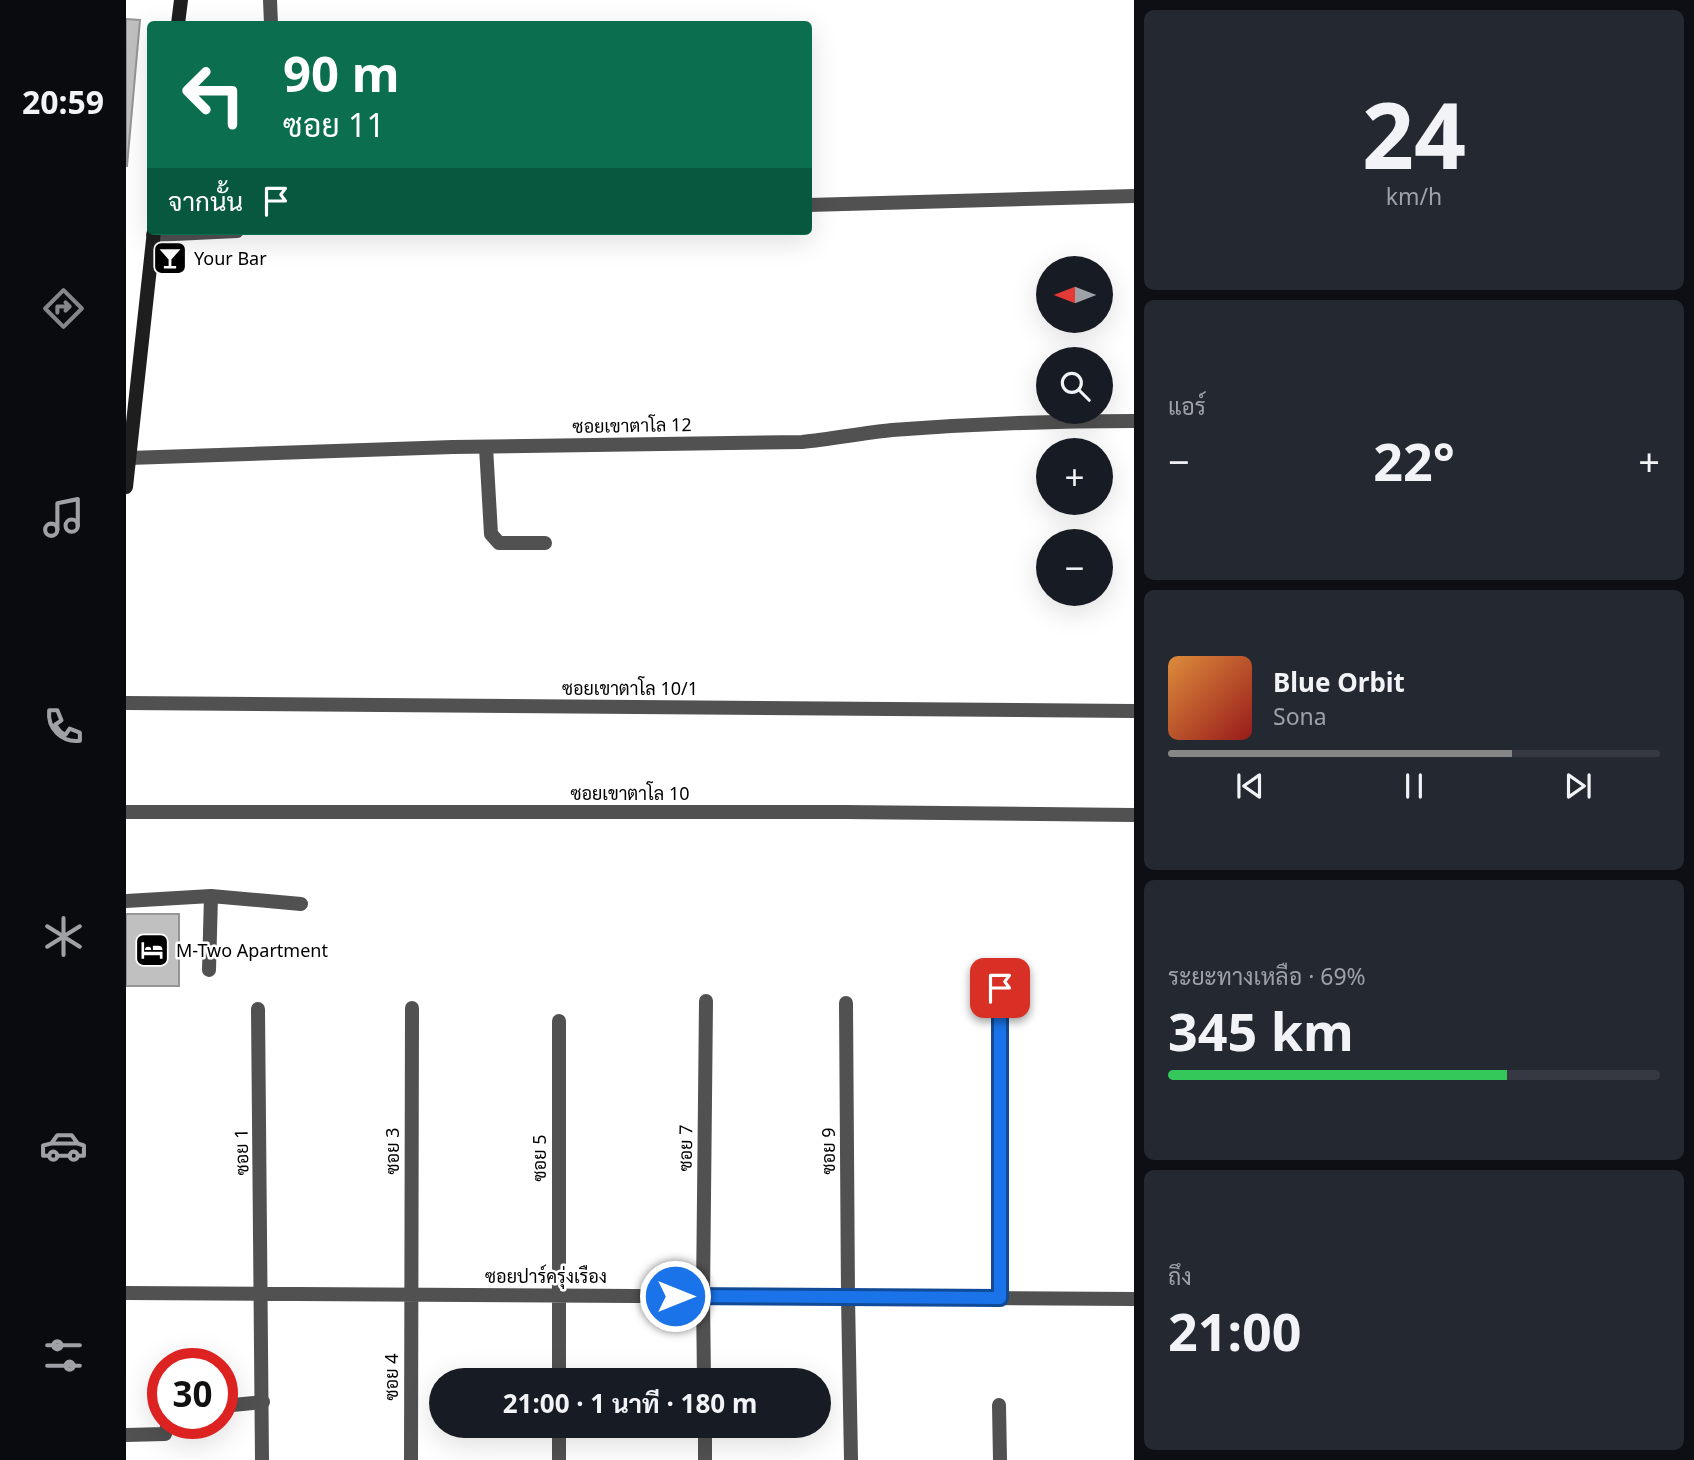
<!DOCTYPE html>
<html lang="th">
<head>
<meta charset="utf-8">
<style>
	:root { --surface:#171b24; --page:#242831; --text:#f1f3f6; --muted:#9ea1a6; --line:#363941; --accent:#858687 }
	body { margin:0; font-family:"Noto Sans",Sarabun,sans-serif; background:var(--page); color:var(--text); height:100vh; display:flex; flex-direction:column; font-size:26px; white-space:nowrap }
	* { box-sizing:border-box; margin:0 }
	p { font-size:23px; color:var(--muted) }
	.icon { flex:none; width:38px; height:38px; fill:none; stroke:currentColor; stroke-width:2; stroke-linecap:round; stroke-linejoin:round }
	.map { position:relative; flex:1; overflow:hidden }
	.drawer { display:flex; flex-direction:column; gap:10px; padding:10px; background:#0d0f14; width:560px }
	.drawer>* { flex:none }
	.guide { position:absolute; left:21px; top:21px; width:665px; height:214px; border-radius:7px; box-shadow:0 7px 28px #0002; background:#0b6e4f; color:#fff; overflow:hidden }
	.needle { width:46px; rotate:270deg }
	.controls { position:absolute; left:910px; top:256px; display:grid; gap:14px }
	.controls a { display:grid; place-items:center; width:77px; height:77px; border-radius:50%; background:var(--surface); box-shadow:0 7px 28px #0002; font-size:35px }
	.speed { position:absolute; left:21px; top:1348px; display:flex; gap:14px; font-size:35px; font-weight:700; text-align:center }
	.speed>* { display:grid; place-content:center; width:91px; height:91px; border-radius:50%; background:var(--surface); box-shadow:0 7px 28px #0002; line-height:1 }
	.speed .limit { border:10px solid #d22; background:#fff; color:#111 }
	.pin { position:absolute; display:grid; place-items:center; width:60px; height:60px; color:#fff; margin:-30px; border-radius:14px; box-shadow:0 4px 10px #0006 }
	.me { position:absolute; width:77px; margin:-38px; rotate:90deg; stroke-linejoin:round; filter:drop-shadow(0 0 5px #0008) }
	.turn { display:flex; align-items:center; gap:24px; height:147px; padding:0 21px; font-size:32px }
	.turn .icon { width:91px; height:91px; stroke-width:2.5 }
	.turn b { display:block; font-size:49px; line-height:60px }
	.then { display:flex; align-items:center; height:66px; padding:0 21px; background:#0003; gap:14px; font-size:26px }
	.big { font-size:52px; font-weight:700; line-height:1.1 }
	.drawer .widget { flex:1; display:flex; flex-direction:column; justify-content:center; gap:10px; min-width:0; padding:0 24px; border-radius:10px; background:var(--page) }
	.drawer .dial { align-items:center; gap:0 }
	.dial b { font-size:91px; line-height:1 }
	.song { display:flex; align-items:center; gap:21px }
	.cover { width:84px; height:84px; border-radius:10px; background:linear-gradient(135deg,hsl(30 70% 55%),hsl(0 70% 35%)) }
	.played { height:7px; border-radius:4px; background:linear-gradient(90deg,var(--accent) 70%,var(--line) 70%) }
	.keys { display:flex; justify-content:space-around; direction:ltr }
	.heat { display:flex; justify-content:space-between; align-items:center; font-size:38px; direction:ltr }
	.charge { height:10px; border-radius:5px; background:linear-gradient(90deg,#34c759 69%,var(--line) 0) }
	.trip { position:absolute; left:303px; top:1368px; width:402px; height:70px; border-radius:35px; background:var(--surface); box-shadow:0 7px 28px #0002; font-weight:700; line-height:70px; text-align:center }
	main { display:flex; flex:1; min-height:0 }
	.menu { display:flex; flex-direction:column; width:126px; justify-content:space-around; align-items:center; background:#090b0e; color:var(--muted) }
	.menu .icon { width:49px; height:49px }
	.menu .active { color:var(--accent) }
	.menu b { font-size:32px; color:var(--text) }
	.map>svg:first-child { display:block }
</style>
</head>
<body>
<main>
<nav class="menu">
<b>20:59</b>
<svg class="icon active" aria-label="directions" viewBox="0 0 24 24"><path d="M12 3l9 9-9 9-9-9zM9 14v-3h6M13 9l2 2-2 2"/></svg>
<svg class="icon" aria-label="music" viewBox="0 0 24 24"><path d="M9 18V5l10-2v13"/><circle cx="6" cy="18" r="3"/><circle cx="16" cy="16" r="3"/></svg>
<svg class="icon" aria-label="phone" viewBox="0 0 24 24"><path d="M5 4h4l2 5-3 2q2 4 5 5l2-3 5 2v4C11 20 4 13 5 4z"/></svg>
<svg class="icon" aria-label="climate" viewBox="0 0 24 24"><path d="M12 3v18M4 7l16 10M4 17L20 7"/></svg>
<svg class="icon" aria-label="car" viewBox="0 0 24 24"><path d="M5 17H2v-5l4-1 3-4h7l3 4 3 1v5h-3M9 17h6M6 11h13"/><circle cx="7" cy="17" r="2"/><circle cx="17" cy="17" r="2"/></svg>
<svg class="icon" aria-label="filters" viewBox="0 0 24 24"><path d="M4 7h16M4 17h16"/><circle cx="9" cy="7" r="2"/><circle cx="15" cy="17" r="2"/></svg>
</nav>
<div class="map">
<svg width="1008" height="1460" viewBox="0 0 1008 1460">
	<rect width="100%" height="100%" fill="#fff"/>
	<path fill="#c0c0c0" stroke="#959595" stroke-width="2" d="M0 19 14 20 1 166H0Z
		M0 914H53V986H0Z"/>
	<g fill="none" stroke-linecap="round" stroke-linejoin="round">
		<path stroke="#515151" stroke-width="14" d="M144 0 145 24
			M360 447 365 534 373 543H419
			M0 901 85 896 175 904
			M83 970 85 896
			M96 1406 137 1402
			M0 1435 39 1434 42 1423"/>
		<path stroke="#515151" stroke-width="14" d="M682 205 1008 196
			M27 235 111 231
			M3 458 327 447 676 442C706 439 736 433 766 430 846 424 928 421 1008 421
			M0 703 1008 711
			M0 812H719L1008 815
			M874 988V1298
			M720 1003 722 1297 725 1460
			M132 1009 136 1460
			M0 1293 1008 1299
			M433 1381V1021
			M578 1381 577 1296 580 1001
			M873 1405 874 1460
			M433 1426V1460
			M579 1426V1460
			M285 1460 286 1008"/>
		<path stroke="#1e1e1e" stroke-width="14" d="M52 24 55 0
			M0 487 28 231"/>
	</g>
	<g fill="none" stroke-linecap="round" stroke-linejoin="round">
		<g stroke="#114b97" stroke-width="18">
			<path id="route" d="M549 1296 874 1298V988"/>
		</g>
		<use href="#route" stroke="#1a73e8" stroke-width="12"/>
	</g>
	<defs>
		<g id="bar-square" transform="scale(1.75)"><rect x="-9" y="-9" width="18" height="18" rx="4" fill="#000" stroke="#fff"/><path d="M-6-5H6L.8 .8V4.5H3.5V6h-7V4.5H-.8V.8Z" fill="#fff"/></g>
		<g id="hotel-square" transform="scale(1.75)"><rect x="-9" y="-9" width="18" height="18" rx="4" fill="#000" stroke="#fff"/><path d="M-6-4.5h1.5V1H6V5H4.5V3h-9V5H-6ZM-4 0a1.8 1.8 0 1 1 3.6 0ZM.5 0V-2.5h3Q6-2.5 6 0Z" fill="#fff"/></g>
	</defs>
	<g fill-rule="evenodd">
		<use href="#bar-square" x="44" y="258"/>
		<use href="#hotel-square" x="26" y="950"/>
	</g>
	<g text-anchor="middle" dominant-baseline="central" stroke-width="5" stroke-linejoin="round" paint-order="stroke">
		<g font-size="18" fill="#000" stroke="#fff" text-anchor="start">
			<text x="68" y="258">Your Bar</text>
			<text x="50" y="950">M-Two Apartment</text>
		</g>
		<g font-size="18" fill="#000" stroke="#fff">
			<text transform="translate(506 425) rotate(-1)">ซอยเขาตาโล 12</text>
			<text x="504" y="688">ซอยเขาตาโล 10/1</text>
			<text x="504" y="793">ซอยเขาตาโล 10</text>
			<text transform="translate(559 1148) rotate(-89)">ซอย 7</text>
			<text transform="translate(266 1151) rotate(-90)">ซอย 3</text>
			<text transform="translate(702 1151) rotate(-90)">ซอย 9</text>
			<text transform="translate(115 1152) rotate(-91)">ซอย 1</text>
			<text transform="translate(413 1158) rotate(-90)">ซอย 5</text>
			<text x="420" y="1276">ซอยปาร์ครุ่งเรือง</text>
			<text transform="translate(265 1377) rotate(-90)">ซอย 4</text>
		</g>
	</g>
</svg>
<div class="controls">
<a><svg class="needle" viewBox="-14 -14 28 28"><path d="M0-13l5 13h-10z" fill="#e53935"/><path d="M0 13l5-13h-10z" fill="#9ea1a6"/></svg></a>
<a><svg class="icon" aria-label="search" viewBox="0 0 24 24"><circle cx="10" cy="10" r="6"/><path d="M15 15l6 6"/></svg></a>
<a>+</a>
<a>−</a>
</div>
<div class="speed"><div class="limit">30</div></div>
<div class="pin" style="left:874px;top:988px;background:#d93025"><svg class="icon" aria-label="arrive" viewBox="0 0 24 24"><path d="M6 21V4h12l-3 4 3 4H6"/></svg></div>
<svg class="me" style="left:549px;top:1296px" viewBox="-20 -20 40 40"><circle r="17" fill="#1a73e8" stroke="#fff" stroke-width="3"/><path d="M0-11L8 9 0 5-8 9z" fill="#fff"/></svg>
<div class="trip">21:00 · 1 นาที · 180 m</div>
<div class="guide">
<div class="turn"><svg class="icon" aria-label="left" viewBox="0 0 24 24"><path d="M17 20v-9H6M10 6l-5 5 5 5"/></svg><div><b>90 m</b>ซอย 11</div></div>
<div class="then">จากนั้น<svg class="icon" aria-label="arrive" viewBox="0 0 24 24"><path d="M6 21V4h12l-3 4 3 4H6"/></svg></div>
</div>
</div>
<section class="drawer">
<div class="widget dial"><b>24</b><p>km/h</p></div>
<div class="widget"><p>แอร์</p>
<div class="heat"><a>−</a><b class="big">22°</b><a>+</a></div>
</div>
<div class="widget">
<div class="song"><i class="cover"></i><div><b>Blue Orbit</b><p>Sona</p></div></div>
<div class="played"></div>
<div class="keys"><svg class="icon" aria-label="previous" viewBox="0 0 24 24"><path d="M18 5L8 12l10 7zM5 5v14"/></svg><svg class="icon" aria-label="pause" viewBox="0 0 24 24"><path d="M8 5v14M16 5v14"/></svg><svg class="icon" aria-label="next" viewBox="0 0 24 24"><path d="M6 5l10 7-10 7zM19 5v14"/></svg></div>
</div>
<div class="widget"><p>ระยะทางเหลือ · 69%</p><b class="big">345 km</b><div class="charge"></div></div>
<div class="widget"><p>ถึง</p><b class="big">21:00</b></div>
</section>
</main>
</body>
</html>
